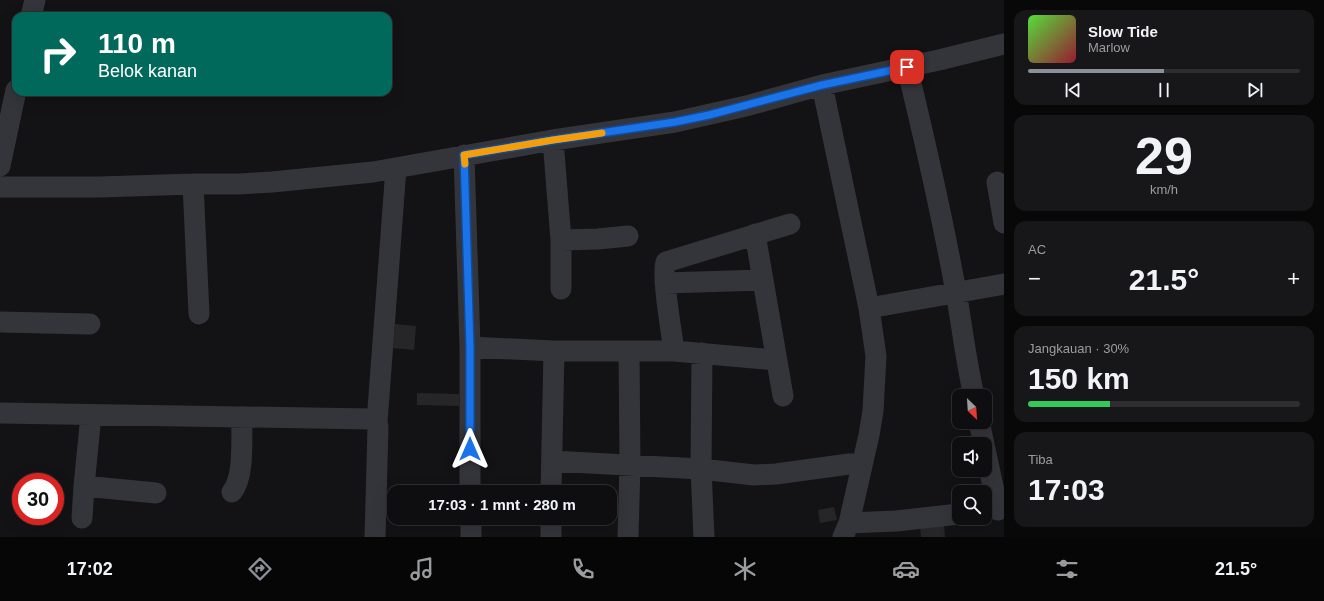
<!DOCTYPE html>
<html lang="id">
<head>
<meta charset="utf-8">
<style>
	:root { --surface:#0e0e10; --page:#171719; --text:#f1f3f6; --muted:#9b9c9f; --line:#2e2e30; --accent:#8c9099 }
	body { margin:0; font-family:Helvetica,sans-serif; background:var(--page); color:var(--text); height:100vh; display:flex; flex-direction:column; font-size:15px; white-space:nowrap }
	* { box-sizing:border-box; margin:0 }
	p { font-size:13px; color:var(--muted) }
	.icon { flex:none; width:22px; height:22px; fill:none; stroke:currentColor; stroke-width:2; stroke-linecap:round; stroke-linejoin:round }
	.map { position:relative; flex:1; overflow:hidden }
	.drawer { display:flex; flex-direction:column; gap:10px; padding:10px; background:#080809; width:320px }
	.drawer>* { flex:none }
	.banner { position:absolute; left:12px; top:12px; width:380px; height:84px; border-radius:12px; box-shadow:0 4px 16px #0002,0 0 0 1px var(--line); background:#00695c; color:#fff; overflow:hidden }
	.needle { width:26px; rotate:155deg }
	.buttons { position:absolute; left:952px; top:389px; display:grid; gap:8px }
	.buttons a { display:grid; place-items:center; width:40px; height:40px; border-radius:8px; background:var(--surface); box-shadow:0 4px 16px #0002,0 0 0 1px var(--line); font-size:20px }
	.speed { position:absolute; left:12px; top:473px; display:flex; gap:8px; font-size:20px; font-weight:700; text-align:center }
	.speed>* { display:grid; place-content:center; width:52px; height:52px; border-radius:50%; background:var(--surface); box-shadow:0 4px 16px #0002,0 0 0 1px var(--line); line-height:1 }
	.speed .limit { border:6px solid #d22; background:#fff; color:#111 }
	.pin { position:absolute; display:grid; place-items:center; width:34px; height:34px; color:#fff; margin:-17px; border-radius:8px; box-shadow:0 2px 6px #0006 }
	.me { position:absolute; width:44px; margin:-22px; rotate:0deg; stroke-linejoin:round; filter:drop-shadow(0 0 3px #0008) }
	.turn { display:flex; align-items:center; gap:14px; height:84px; padding:0 20px; font-size:18px }
	.turn .icon { width:52px; height:52px; stroke-width:2.5 }
	.turn b { display:block; font-size:28px; line-height:34px }
	.big { font-size:30px; font-weight:700; line-height:1.1 }
	.drawer .card { flex:1; display:flex; flex-direction:column; justify-content:center; gap:6px; min-width:0; padding:0 14px; border-radius:12px; background:var(--page) }
	.drawer .dial { align-items:center; gap:0 }
	.dial b { font-size:52px; line-height:1 }
	.song { display:flex; align-items:center; gap:12px }
	.cover { width:48px; height:48px; border-radius:6px; background:linear-gradient(135deg,hsl(110 70% 55%),hsl(350 70% 35%)) }
	.played { height:4px; border-radius:2px; background:linear-gradient(90deg,var(--accent) 50%,var(--line) 50%) }
	.keys { display:flex; justify-content:space-around; direction:ltr }
	.heat { display:flex; justify-content:space-between; align-items:center; font-size:22px; direction:ltr }
	.charge { height:6px; border-radius:3px; background:linear-gradient(90deg,#34c759 30%,var(--line) 0) }
	.trip { position:absolute; left:387px; top:485px; width:230px; height:40px; border-radius:12px; background:var(--surface); box-shadow:0 4px 16px #0002,0 0 0 1px var(--line); font-weight:700; line-height:40px; text-align:center }
	.tab-bar { display:flex; height:64px; justify-content:space-around; align-items:center; background:#060606; color:var(--muted) }
	.tab-bar .icon { width:28px; height:28px }
	.tab-bar .on { color:var(--accent) }
	.tab-bar b { font-size:18px; color:var(--text) }
	main { display:flex; flex:1; min-height:0 }
	.map>svg:first-child { display:block }
</style>
</head>
<body>
<main>
<div class="map">
<svg width="1004" height="537" viewBox="0 0 1004 537">
	<rect width="100%" height="100%" fill="#131315"/>
	<path fill="#262629" d="M395 324 416 326 414 350 393 348Z
		M417 393 459 394V406L417 405Z
		M834 507 837 520 820 523 818 510Z
		M944 524 945 537H921L920 526Z"/>
	<g fill="none" stroke-linecap="round" stroke-linejoin="round">
		<path stroke="#34353a" stroke-width="21" d="M31 16 35 0
			M907 67C925 141 942 216 956 292 962 326 966 361 974 396
			M822 85 869 308 876 356 873 411 869 435 849 523 843 537
			M553 140 561 240V289
			M464 155 470 347V492
			M0 166 16 90
			M997 182 1004 223
			M193 184 199 314
			M0 187H100L193 184H239L272 182 373 172 553 140 675 122 746 106 822 85 939 60 1004 44
			M755 234 783 396
			M561 240 598 239 628 236
			M665 283 763 280
			M869 308 1004 284
			M0 322 90 324
			M470 347 554 351H674L776 360
			M674 351C672 336 661 270 666 262L790 224
			M702 353 701 469 704 537
			M0 413 371 419 377 422 378 427 375 537
			M377 422 396 168
			M979 422 984 444
			M985 449 998 510
			M552 461 701 469 754 475 776 474 849 464H862
			M84 486 156 493
			M232 492C245 476 241 438 242 417
			M551 492 554 351
			M82 518 84 486 91 415
			M471 518V537
			M849 523 896 521 959 514
			M551 537V518
			M628 537 630 464 629 351"/>
	</g>
	<g fill="none" stroke-linecap="round" stroke-linejoin="round">
		<g stroke="#114b97" stroke-width="10">
			<path id="route" d="M470 449V347L464 155 553 140 675 122 709 115 822 85 907 67"/>
		</g>
		<use href="#route" stroke="#1a73e8" stroke-width="7"/>
		<path stroke="#f59e0b" stroke-width="7" d="M465 164 464 155 553 140 602 133"/>
	</g>
</svg>
<div class="buttons">
<a><svg class="needle" viewBox="-14 -14 28 28"><path d="M0-13l5 13h-10z" fill="#e53935"/><path d="M0 13l5-13h-10z" fill="#9b9c9f"/></svg></a>
<a><svg class="icon" aria-label="sound" viewBox="0 0 24 24"><path d="M4 9h4l5-4v14l-5-4H4zM17 9q2 3 0 6"/></svg></a>
<a><svg class="icon" aria-label="search" viewBox="0 0 24 24"><circle cx="10" cy="10" r="6"/><path d="M15 15l6 6"/></svg></a>
</div>
<div class="speed"><div class="limit">30</div></div>
<div class="pin" style="left:907px;top:67px;background:#d93025"><svg class="icon" aria-label="arrive" viewBox="0 0 24 24"><path d="M6 21V4h12l-3 4 3 4H6"/></svg></div>
<svg class="me" style="left:470px;top:449px" viewBox="-20 -20 40 40"><path d="M0-17L14 15 0 8-14 15z" fill="#1a73e8" stroke="#fff" stroke-width="4"/></svg>
<div class="trip">17:03 · 1 mnt · 280 m</div>
<div class="banner">
<div class="turn"><svg class="icon" aria-label="right" viewBox="0 0 24 24"><path d="M7 20v-9h11M14 6l5 5-5 5"/></svg><div><b>110 m</b>Belok kanan</div></div>
</div>
</div>
<section class="drawer">
<div class="card">
<div class="song"><i class="cover"></i><div><b>Slow Tide</b><p>Marlow</p></div></div>
<div class="played"></div>
<div class="keys"><svg class="icon" aria-label="previous" viewBox="0 0 24 24"><path d="M18 5L8 12l10 7zM5 5v14"/></svg><svg class="icon" aria-label="pause" viewBox="0 0 24 24"><path d="M8 5v14M16 5v14"/></svg><svg class="icon" aria-label="next" viewBox="0 0 24 24"><path d="M6 5l10 7-10 7zM19 5v14"/></svg></div>
</div>
<div class="card dial"><b>29</b><p>km/h</p></div>
<div class="card"><p>AC</p>
<div class="heat"><a>−</a><b class="big">21.5°</b><a>+</a></div>
</div>
<div class="card"><p>Jangkauan · 30%</p><b class="big">150 km</b><div class="charge"></div></div>
<div class="card"><p>Tiba</p><b class="big">17:03</b></div>
</section>
</main>
<nav class="tab-bar">
<b>17:02</b>
<svg class="icon on" aria-label="directions" viewBox="0 0 24 24"><path d="M12 3l9 9-9 9-9-9zM9 14v-3h6M13 9l2 2-2 2"/></svg>
<svg class="icon" aria-label="music" viewBox="0 0 24 24"><path d="M9 18V5l10-2v13"/><circle cx="6" cy="18" r="3"/><circle cx="16" cy="16" r="3"/></svg>
<svg class="icon" aria-label="phone" viewBox="0 0 24 24"><path d="M5 4h4l2 5-3 2q2 4 5 5l2-3 5 2v4C11 20 4 13 5 4z"/></svg>
<svg class="icon" aria-label="climate" viewBox="0 0 24 24"><path d="M12 3v18M4 7l16 10M4 17L20 7"/></svg>
<svg class="icon" aria-label="car" viewBox="0 0 24 24"><path d="M5 17H2v-5l4-1 3-4h7l3 4 3 1v5h-3M9 17h6M6 11h13"/><circle cx="7" cy="17" r="2"/><circle cx="17" cy="17" r="2"/></svg>
<svg class="icon" aria-label="filters" viewBox="0 0 24 24"><path d="M4 7h16M4 17h16"/><circle cx="9" cy="7" r="2"/><circle cx="15" cy="17" r="2"/></svg>
<b>21.5°</b>
</nav>
</body>
</html>
